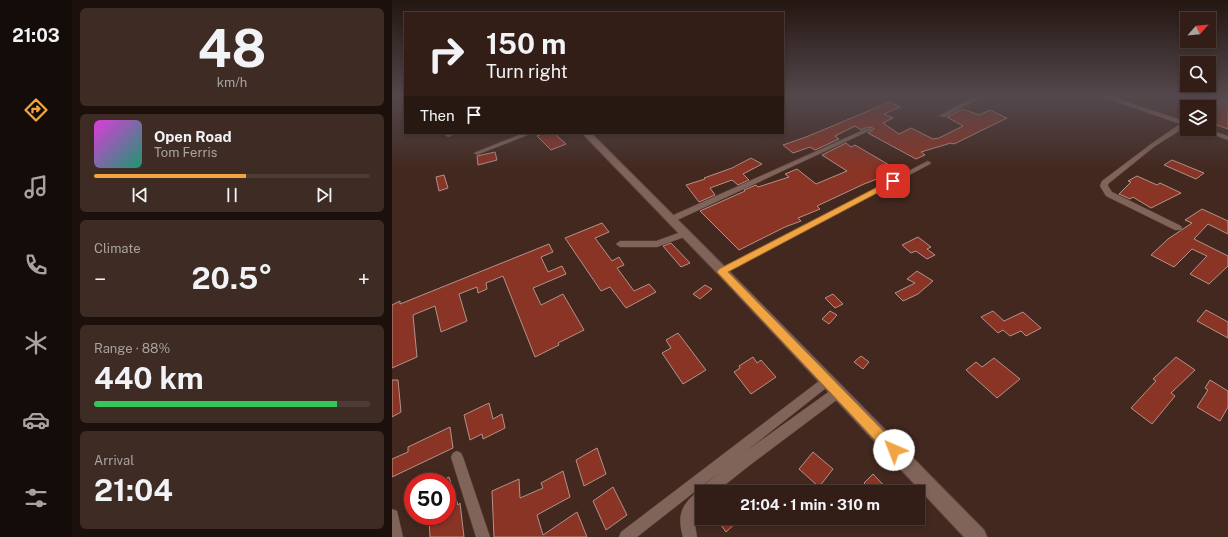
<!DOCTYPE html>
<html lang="en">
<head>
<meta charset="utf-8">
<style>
	:root { --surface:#321e17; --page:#3d2b24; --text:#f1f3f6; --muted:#a8a2a1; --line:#4d3c36; --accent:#f3a442 }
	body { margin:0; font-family:"Public Sans",sans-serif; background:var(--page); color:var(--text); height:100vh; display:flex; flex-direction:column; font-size:15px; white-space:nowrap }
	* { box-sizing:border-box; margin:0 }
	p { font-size:13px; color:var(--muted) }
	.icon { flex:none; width:22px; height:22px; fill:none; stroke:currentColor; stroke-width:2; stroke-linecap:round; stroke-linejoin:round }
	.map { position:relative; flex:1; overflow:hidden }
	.details { display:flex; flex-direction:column; gap:8px; padding:8px; background:#1c100d; width:320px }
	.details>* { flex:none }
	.hud { position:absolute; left:12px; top:12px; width:380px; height:122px; border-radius:0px; box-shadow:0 2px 6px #0003,0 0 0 1px var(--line); background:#321e17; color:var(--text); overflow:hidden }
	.needle { width:26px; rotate:63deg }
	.controls { position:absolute; left:788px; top:12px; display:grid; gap:8px }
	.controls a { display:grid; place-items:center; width:36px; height:36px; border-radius:0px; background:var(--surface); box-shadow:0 2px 6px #0003,0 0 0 1px var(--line); font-size:20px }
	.speed { position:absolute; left:12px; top:473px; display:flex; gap:8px; font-size:20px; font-weight:700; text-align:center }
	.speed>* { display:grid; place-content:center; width:52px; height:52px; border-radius:50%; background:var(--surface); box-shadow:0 2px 6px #0003,0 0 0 1px var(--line); line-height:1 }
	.speed .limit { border:6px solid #d22; background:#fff; color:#111 }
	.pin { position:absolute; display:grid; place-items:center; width:34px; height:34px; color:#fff; margin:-17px; border-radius:8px; box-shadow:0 2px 6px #0006 }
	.me { position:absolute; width:44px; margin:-22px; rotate:316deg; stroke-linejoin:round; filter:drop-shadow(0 0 3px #0008) }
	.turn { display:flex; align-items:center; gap:14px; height:84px; padding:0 16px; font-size:18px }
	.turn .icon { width:52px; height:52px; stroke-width:2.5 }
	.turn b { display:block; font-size:28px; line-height:34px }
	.then { display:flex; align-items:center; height:38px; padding:0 16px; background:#0003; gap:8px; font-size:15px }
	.big { font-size:30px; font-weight:700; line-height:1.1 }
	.details .card { flex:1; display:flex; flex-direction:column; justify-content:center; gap:6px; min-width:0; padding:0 14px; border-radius:6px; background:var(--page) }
	.details .dial { align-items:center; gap:0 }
	.dial b { font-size:52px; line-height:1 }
	.song { display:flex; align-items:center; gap:12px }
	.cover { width:48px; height:48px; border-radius:6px; background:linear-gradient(135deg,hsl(300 70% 55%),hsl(160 70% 35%)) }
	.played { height:4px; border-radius:2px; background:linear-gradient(90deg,var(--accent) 55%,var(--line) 55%) }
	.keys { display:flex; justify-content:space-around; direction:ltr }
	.heat { display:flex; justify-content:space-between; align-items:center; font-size:22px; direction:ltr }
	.charge { height:6px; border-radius:3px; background:linear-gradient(90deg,#34c759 88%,var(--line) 0) }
	.trip { position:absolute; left:303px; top:485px; width:230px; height:40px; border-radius:0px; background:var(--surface); box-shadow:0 2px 6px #0003,0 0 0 1px var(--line); font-weight:700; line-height:40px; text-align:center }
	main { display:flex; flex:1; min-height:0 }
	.tabs { display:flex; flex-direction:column; width:72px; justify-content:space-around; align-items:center; background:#140c09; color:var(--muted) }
	.tabs .icon { width:28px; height:28px }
	.tabs .selected { color:var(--accent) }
	.tabs b { font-size:18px; color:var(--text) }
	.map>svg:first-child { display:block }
</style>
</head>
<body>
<main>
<nav class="tabs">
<b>21:03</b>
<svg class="icon selected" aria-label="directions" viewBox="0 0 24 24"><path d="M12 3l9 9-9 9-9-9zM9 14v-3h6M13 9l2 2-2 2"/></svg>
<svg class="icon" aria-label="music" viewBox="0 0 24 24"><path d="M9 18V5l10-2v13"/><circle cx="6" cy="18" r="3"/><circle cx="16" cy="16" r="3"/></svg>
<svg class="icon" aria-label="phone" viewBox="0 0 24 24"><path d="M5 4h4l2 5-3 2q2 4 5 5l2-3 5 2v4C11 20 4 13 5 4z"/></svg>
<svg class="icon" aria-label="climate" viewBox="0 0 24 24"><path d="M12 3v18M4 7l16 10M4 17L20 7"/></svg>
<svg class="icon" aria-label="car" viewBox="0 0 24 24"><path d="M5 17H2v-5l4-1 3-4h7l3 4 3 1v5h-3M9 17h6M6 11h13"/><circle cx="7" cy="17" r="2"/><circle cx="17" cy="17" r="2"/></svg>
<svg class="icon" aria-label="filters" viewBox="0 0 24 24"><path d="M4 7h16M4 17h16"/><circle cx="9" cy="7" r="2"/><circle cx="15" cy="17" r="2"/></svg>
</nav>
<section class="details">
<div class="card dial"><b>48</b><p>km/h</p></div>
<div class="card">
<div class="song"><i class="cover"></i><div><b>Open Road</b><p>Tom Ferris</p></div></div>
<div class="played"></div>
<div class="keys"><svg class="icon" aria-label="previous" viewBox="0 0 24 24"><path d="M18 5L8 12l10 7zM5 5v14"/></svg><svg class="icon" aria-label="pause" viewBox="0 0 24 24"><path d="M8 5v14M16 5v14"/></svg><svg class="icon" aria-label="next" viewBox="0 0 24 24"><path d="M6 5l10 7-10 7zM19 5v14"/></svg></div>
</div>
<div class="card"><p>Climate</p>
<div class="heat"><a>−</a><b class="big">20.5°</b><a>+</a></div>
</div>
<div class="card"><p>Range · 88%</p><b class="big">440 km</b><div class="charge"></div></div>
<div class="card"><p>Arrival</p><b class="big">21:04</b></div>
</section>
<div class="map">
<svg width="836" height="537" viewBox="0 0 836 537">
	<rect width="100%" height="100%" fill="#42281f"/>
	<path fill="#8a3425" stroke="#b3928b" d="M836 101V129L817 122V112Z
		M498 102 508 107 492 114 501 118 491 123 507 134 519 128 541 139 547 138 571 126 555 117 571 109 587 115 598 110 615 118 562 144 559 143 529 152 533 155 524 159 476 133 482 129 481 128 476 127 469 130 463 126 443 136 447 139 423 150 418 147 401 153 391 145 414 137Z
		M152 133H162L174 144 159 150 145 136Z
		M454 143 459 147 463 145 504 169 485 179 472 184 425 206 428 209 406 218 409 221 393 227 347 250 308 211 353 191 352 190 364 185 366 187 397 177 393 174 405 169 424 184 455 171 430 155Z
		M103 152 105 160 86 165 85 156Z
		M359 158 370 164 351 174 357 180 346 185 340 180 318 188 323 195 307 202 294 185 313 179 312 178 340 168Z
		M780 160 812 173 804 179 772 165Z
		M52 175 56 188 47 191 44 177Z
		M745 176 765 185 768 183 789 193 759 208 741 197 738 199 727 194 739 182 736 181Z
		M810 209 836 221V234L816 224 802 239 836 256V266L817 284 798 274 815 256 800 249 782 267 759 255 776 239 800 223 793 220Z
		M210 223 217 232 203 238 220 261 227 257 232 265 225 268 242 291 257 284 264 292 234 308 218 287 209 291 173 238Z
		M526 237 539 247 535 249 543 255 535 259 524 251 519 253 510 245Z
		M279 243 298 263 289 267 271 246Z
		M157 244 161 252 149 257 156 272 170 266 174 274 141 288 149 305 171 294 192 330 166 343 167 345 143 357 111 276 94 283 95 289 86 293 85 287 67 294 75 321 49 332 43 306 21 315 25 357 0 368V305L8 301V304Z
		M525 271 541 281 526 294 511 301 503 293 523 283 515 279Z
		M313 285 320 289 308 299 301 294Z
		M441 294 451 304 443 308 433 298Z
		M814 310 836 322V338L805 321Z
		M438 311 445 315 437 324 430 319Z
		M601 311 612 321 631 312 649 328 634 336 629 331 618 336 611 330 606 333 589 317Z
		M286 333 314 370 291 384 270 353 279 348 274 340Z
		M469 356 477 362 471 369 462 362Z
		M361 357 365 363 369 360 384 377 359 394 342 372 348 368 347 366Z
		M784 357 803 370 779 393 783 396 760 424 739 408 764 381 761 379Z
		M602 358 628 379 605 398 574 370 584 362 590 367Z
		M0 380H6L9 412 0 417Z
		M818 380 836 391V407L828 421 805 407 816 390 813 388Z
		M97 403 101 419 110 414 113 428 91 439 90 434 78 440 72 415Z
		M58 427 61 448 0 477V459L16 452V447Z
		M205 448 214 474 192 486 184 460Z
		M421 452 441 469 427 487 407 469Z
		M171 471 178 497 145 515 151 535 185 512 195 537H102L100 491 127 479 128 498 151 488 149 483Z
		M481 474 498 492H481L472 483Z
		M57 477 66 505 68 503 72 537H38L37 520 44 516H55V478Z
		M221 487 235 515 214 530 201 501Z
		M324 518H349L334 532Z"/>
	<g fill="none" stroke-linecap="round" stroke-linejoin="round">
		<g stroke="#5b443d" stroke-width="1">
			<path id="street" d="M584 96H592L552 117 547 116Z
				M708 96H717L792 121 795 120V126L763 146 716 184V186L720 192 789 226 790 228 789 230H783L714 196 708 186 710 181 759 144 788 124Z
				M834 96H836V99L817 111 816 107Z
				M476 128 481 129 281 222 278 223 274 220 275 218Z
				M806 129H815L836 136V140Z
				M56 133H65L56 137 53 135Z
				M132 133H141L87 154 85 155 82 153Z
				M536 161 539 163 538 164 333 273H327L325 271 327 269Z
				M292 231 296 234 295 236 265 247H228L224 244 228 241H264Z
				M435 376 439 378 441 381 439 384 353 452 442 388 446 387 450 388 452 392 450 396 358 465 324 492H310V504L302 513V519L305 537H291C284 512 291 504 309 488 317 481 325 474 333 468L245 537H227L229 532 431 378Z
				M65 451 69 453 71 457 98 537H84L59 457 61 453Z
				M0 509 5 511 11 537H0Z"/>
		</g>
		<g stroke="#5b443d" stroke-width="2">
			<path id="secondary" d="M190 133H199L334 268 592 530 595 537H572L326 274Z"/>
		</g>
		<use href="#street" fill="#816459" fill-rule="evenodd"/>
		<use href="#secondary" fill="#816459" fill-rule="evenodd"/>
	</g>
	<linearGradient id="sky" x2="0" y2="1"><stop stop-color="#241611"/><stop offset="0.56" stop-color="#54484d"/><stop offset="1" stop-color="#54484d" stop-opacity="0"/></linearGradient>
	<rect width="836" height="171" fill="url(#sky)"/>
	<path fill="#f3a442" stroke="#9e6b2b" d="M501 179 504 180V183L336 272 506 446 508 450 506 455 502 456 497 455 325 272 327 269Z"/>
</svg>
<div class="controls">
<a><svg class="needle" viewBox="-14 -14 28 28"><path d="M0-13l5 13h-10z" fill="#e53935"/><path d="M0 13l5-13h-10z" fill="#a8a2a1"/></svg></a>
<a><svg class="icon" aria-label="search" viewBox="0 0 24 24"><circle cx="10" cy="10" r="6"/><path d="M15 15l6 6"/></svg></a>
<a><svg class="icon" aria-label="layers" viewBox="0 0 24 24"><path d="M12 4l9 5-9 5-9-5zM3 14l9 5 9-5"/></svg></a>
</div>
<div class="speed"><div class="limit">50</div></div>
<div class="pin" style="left:501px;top:181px;background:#d93025"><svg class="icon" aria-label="arrive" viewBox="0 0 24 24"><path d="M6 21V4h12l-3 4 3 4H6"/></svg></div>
<svg class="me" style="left:502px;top:450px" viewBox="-20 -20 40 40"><circle r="19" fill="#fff"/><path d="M0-13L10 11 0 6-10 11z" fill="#f3a442"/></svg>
<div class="trip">21:04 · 1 min · 310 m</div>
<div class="hud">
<div class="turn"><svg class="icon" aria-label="right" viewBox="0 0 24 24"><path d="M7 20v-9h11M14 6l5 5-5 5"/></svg><div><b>150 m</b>Turn right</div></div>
<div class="then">Then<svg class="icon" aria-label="arrive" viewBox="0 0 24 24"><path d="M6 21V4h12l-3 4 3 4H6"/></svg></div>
</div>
</div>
</main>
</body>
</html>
